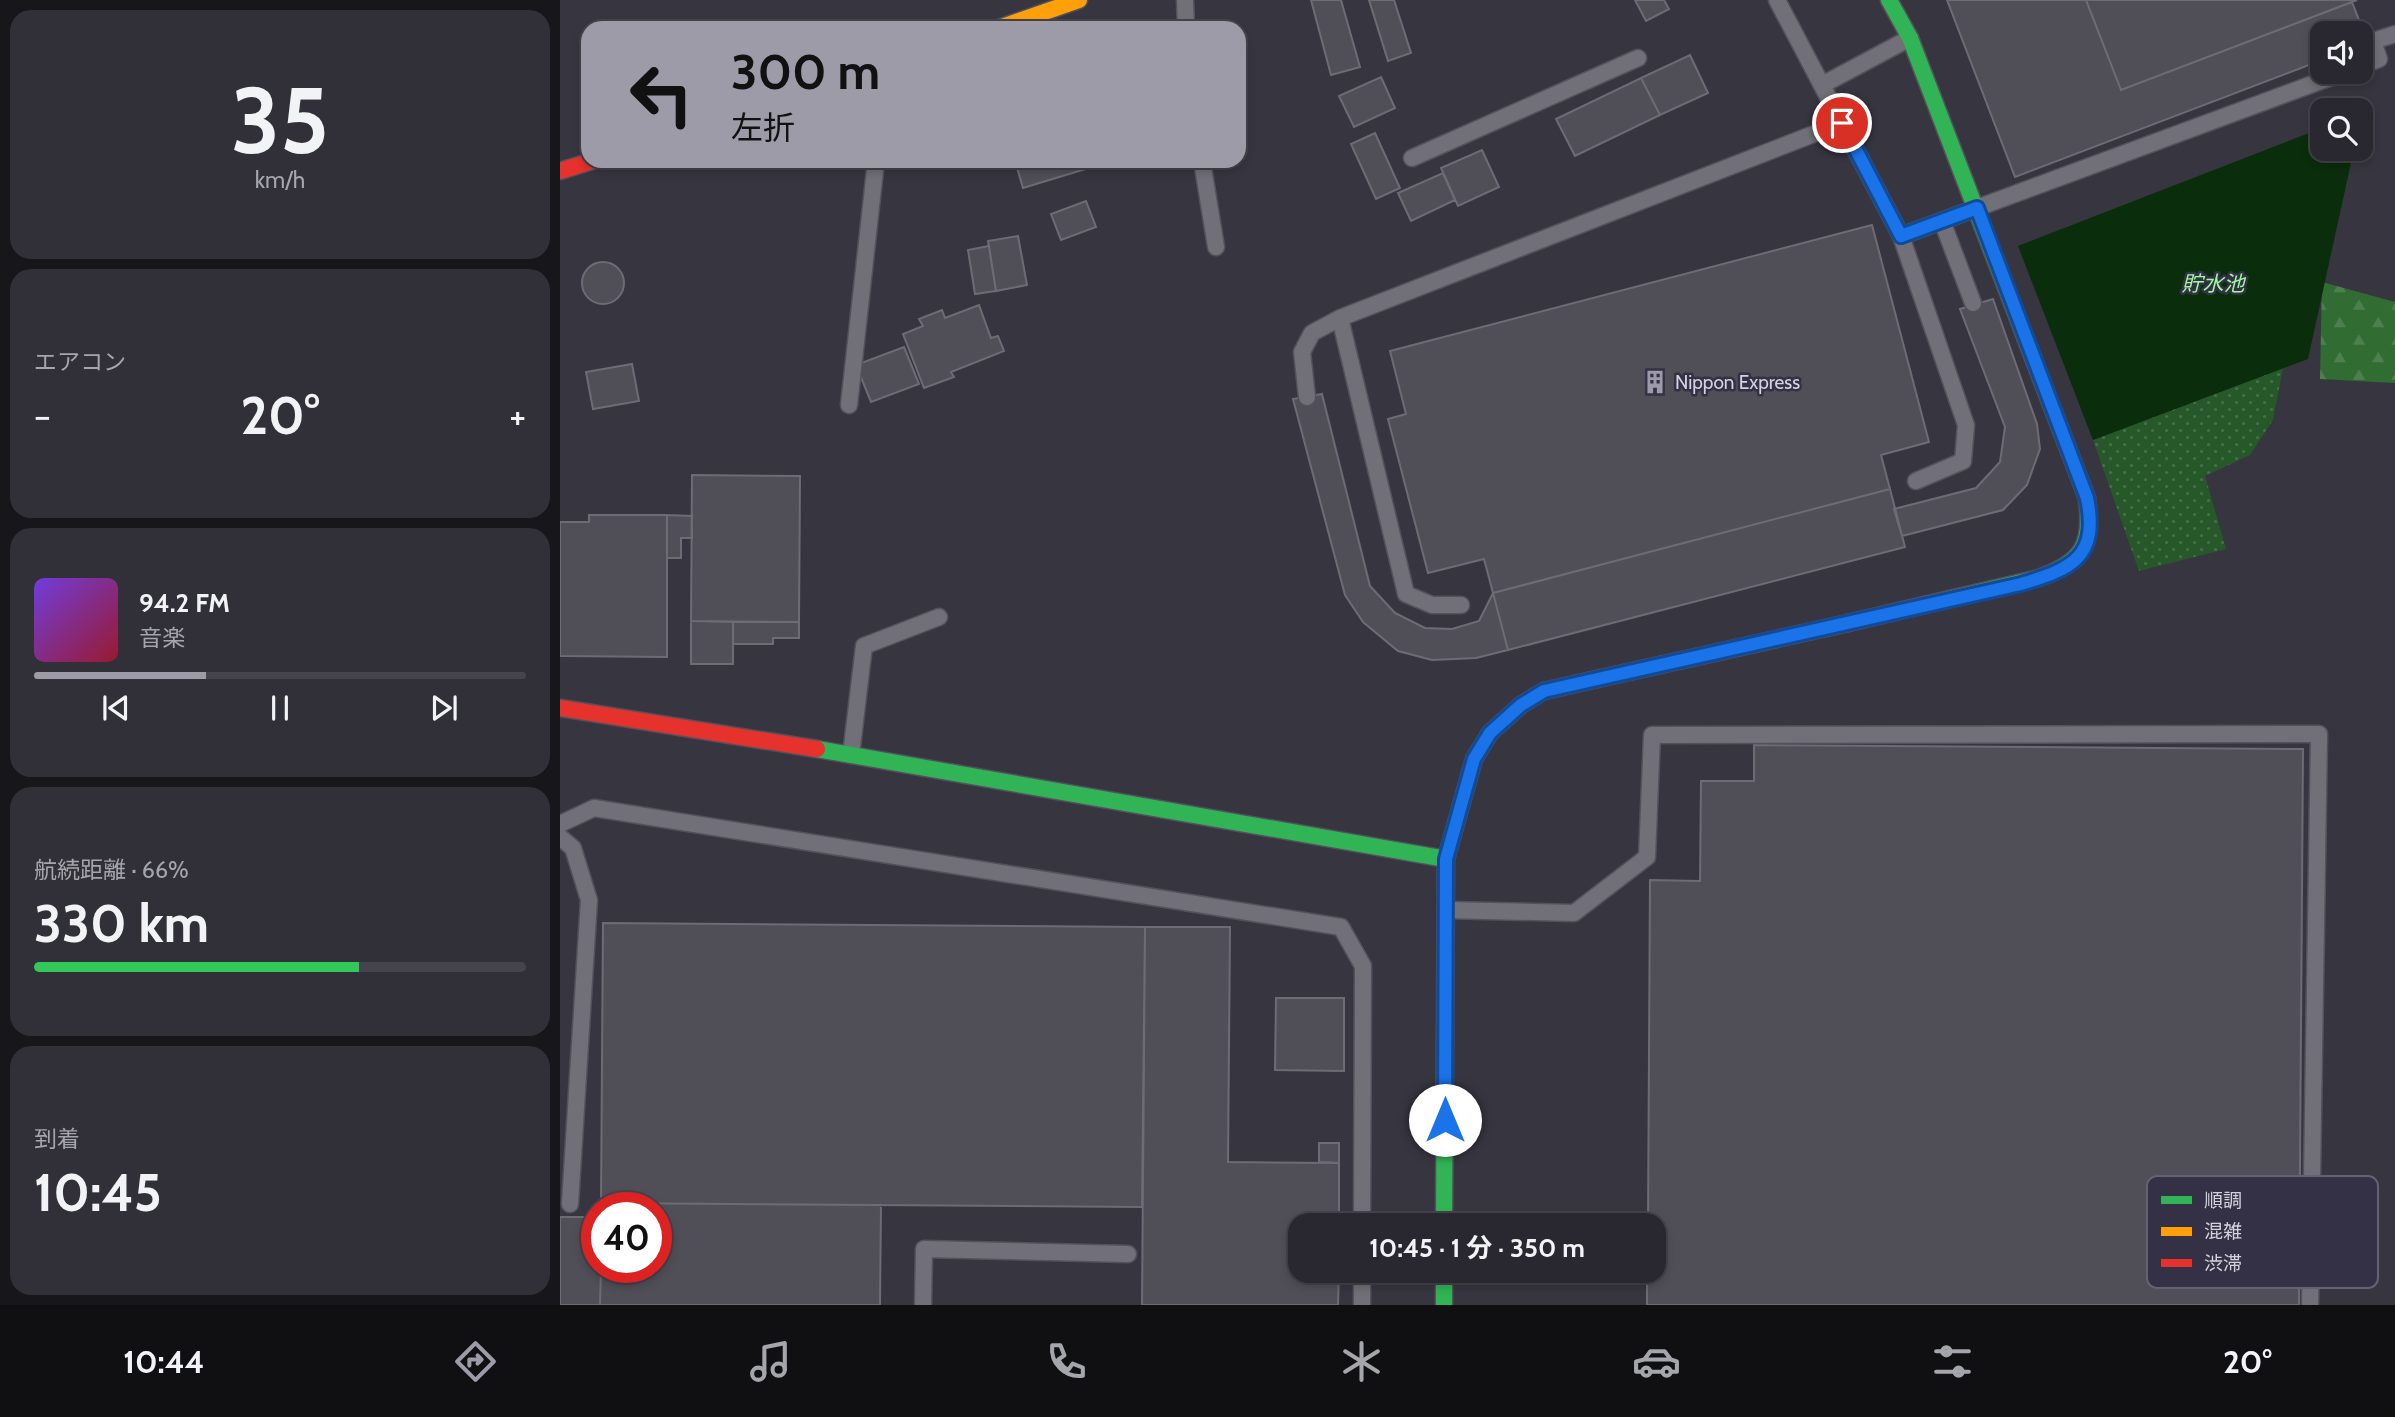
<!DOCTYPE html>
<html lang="ja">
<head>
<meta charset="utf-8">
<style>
	:root { --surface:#292830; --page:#313038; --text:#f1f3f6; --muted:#a5a6ab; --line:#45444c; --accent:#9d9ba7 }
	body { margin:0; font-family:Cabin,"Noto Sans JP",sans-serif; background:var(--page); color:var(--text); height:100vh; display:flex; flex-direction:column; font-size:26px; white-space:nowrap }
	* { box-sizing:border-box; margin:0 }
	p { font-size:23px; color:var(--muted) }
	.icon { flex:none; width:38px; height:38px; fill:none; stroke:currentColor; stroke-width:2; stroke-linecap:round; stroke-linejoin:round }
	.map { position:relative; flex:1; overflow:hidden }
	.sheet { display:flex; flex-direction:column; gap:10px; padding:10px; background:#17161a; width:560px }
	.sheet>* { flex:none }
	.hud { position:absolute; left:21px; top:21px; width:665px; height:147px; border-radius:21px; box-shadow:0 4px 10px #0003,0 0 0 2px var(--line); background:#9d9ba7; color:#111; overflow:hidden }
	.tools { position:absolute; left:1750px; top:21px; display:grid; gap:14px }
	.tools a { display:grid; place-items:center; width:63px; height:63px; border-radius:14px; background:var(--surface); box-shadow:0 4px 10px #0003,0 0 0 2px var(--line); font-size:35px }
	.speed { position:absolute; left:21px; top:1192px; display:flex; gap:14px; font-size:35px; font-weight:700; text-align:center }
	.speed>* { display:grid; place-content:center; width:91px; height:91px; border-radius:50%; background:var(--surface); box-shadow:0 4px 10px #0003,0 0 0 2px var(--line); line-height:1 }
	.speed .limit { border:10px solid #d22; background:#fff; color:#111 }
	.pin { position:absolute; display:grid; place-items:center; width:60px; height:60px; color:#fff; margin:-30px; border:4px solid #fff; border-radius:50%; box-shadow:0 2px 7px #0007 }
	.me { position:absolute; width:77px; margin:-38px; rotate:0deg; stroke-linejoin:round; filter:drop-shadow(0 0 5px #0008) }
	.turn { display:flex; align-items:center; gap:24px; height:147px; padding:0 35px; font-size:32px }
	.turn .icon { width:91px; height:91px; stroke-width:2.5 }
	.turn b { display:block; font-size:49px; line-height:60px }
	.big { font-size:52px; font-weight:700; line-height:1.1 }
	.sheet .widget { flex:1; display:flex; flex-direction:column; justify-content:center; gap:10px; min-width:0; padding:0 24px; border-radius:21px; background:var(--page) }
	.sheet .dial { align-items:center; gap:0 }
	.dial b { font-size:91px; line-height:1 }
	.song { display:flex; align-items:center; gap:21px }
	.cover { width:84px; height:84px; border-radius:10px; background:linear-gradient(135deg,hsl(260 70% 55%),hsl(350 70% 35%)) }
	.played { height:7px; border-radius:4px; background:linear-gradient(90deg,var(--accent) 35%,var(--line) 35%) }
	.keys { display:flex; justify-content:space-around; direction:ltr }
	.heat { display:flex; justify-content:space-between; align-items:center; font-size:38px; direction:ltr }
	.charge { height:10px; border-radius:5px; background:linear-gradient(90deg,#34c759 66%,var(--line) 0) }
	.trip { position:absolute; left:728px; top:1213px; width:378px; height:70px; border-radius:21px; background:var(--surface); box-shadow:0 4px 10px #0003,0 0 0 2px var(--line); font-weight:700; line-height:70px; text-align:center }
	.tab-bar { display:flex; height:112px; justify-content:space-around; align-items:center; background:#101013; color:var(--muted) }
	.tab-bar .icon { width:49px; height:49px }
	.tab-bar .on { color:var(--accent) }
	.tab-bar b { font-size:32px; color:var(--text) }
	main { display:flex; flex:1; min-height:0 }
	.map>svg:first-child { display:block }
</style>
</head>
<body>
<main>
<section class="sheet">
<div class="widget dial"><b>35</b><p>km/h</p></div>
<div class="widget"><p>エアコン</p>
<div class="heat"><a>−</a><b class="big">20°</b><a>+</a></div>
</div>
<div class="widget">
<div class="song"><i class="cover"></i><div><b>94.2 FM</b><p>音楽</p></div></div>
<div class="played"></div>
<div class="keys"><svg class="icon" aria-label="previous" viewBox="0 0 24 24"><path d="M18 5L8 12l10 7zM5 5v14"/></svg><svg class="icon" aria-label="pause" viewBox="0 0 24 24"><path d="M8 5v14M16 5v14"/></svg><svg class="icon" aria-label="next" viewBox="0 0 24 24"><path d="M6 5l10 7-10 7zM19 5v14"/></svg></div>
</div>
<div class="widget"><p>航続距離 · 66%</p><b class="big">330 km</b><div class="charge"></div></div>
<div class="widget"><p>到着</p><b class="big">10:45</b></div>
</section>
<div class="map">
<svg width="1835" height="1305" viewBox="0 0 1835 1305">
	<defs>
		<pattern id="green-dots" width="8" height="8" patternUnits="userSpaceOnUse" patternTransform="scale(1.75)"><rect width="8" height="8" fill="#275829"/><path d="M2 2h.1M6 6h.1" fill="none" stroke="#456f48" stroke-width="1.8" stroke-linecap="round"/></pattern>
		<pattern id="forest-firs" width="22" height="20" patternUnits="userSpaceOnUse" patternTransform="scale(1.75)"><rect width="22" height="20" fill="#316c32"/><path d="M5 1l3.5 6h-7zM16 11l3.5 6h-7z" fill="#4e804f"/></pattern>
	</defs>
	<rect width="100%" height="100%" fill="#373540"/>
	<path fill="url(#green-dots)" d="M1723 368 1713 420 1690 455 1645 476 1666 549 1579 571 1533 440Z"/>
	<path fill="url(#forest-firs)" d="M1762 282 1835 302V383L1760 379Z"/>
	<path fill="#0a2d0c" d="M1762 128V149H1794L1748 359 1533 440 1458 246Z"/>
	<path fill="#504e57" stroke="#6d6c75" stroke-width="2" d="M751 0H781L800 67 771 75Z
		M809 0H834L851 53 828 61Z
		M1075 0H1104L1109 9 1086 21Z
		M1387 0H1526L1561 90 1792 2 1808 43 1801 45V33H1762V60L1455 177Z
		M1526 0H1797L1561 90Z
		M1130 55 1148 93 1100 115 1081 78Z
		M821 77 835 108 794 127 779 96Z
		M1081 78 1100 115 1015 156 996 119Z
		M815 133 840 188 816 199 791 144Z
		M922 150 939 187 898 206 881 168Z
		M455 161H541L542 164 463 188Z
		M883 173 895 200 851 221 838 193Z
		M526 201 536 227 501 240 491 214Z
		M1312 225 1369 442 1321 455 1330 489 933 593 924 559 868 573 828 419 846 414 830 351Z
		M458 236 467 285 436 291 428 241Z
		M429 246 436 291 415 294 408 250Z
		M22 283a21 21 0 1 1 42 0a21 21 0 1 1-42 0Z
		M1433 299 1477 424 1480 449 1467 485 1443 510 1342 536 1334 509 1416 488 1440 462 1445 427 1400 309Z
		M419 305 431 338 438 336 444 351 391 372 394 377 364 388 343 334 363 326 359 319 382 310 385 318Z
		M344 347 359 384 311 402 296 365Z
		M72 364 79 401 33 409 26 372Z
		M762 394 810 586 835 613 865 628 892 629 919 621 933 593 948 650 916 658 872 660 838 651 803 622 785 595 733 399Z
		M132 475 240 476 239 622 131 621Z
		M1330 489 1345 547 948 650 933 593Z
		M29 515H107V657L0 656V522H29Z
		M107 515 132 516V538H121V558H107Z
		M131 621 173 622V664H131Z
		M173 622H239V638H213V644H173Z
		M1194 745 1743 749 1739 1305H1087V1270H1094V1225H1088L1090 880 1140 881 1141 781H1194Z
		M43 923 585 927 582 1207 41 1203Z
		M585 927H670L668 1162 779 1163V1225H740V1270H779L778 1305H582Z
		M716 998H784V1071L715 1070Z
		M759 1143H779V1163L759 1162Z
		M41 1203 321 1205 320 1305H40L41 1267H96V1208H41Z
		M0 1217H37V1267H41L40 1305H0Z"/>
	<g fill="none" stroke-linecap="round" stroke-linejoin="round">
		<g stroke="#53515b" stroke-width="19">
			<path id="lane" d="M625 0 626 28
				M1217 0 1341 236 1406 425 1403 461 1356 481
				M1801 66 1819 59 1813 41 1835 34
				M1262 85 1350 38
				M852 158 1078 58
				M642 161 656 247
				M1382 221 1413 303
				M1341 236 1785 72
				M747 397 742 352 752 333 780 318
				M289 405 316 161
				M901 605H872L846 594 780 318 1282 123
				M291 755 304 646 379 617
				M0 824 34 808 781 927 803 966 802 1225
				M0 837 13 848 29 900 10 1204
				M886 910 1014 913 1087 857 1092 735 1759 734 1750 1305
				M363 1305 364 1249 568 1254
				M802 1305V1270"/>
		</g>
		<g stroke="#53515b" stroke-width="19">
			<path id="fast" d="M1288 623 1479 578C1523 562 1533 545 1527 498L1350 38 1329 0
				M257 749 886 859
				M884 1225 886 859 914 759 930 733 961 705 984 691 1037 679
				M884 1270V1305"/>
		</g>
		<g stroke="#53515b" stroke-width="19">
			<path id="slow" d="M439 28 519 0
				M1037 679 1288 623"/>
		</g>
		<g stroke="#53515b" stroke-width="19">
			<path id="jam" d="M0 171 32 161
				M0 708 257 749"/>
		</g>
		<use href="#lane" stroke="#716f77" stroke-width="16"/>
		<use href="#fast" stroke="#30b455" stroke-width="16"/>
		<use href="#slow" stroke="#ff9f0a" stroke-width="16"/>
		<use href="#jam" stroke="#e5322d" stroke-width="16"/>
	</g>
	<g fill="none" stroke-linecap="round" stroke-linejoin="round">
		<g stroke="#114b97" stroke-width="18">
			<path id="route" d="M885 1120 886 859 914 759 930 733 961 705 984 691 1461 584C1512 569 1539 557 1527 498L1417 208 1341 236 1282 123"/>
		</g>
		<use href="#route" stroke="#1a73e8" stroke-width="12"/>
	</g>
	<defs>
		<g id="building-bare" transform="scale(1.89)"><path d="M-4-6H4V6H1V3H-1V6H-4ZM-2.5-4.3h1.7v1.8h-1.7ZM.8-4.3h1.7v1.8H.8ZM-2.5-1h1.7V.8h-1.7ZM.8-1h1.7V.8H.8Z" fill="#9d9ba7" stroke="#343045" stroke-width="2.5" paint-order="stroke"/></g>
	</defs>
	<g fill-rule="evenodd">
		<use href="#building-bare" x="1095" y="382"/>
	</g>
	<g text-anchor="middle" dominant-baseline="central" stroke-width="5" stroke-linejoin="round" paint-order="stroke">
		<g font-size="19" fill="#d4d2df" stroke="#343045" text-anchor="start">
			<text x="1115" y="382">Nippon Express</text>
		</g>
		<g font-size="21" font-style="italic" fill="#9ffa9c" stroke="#343045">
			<text x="1653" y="283">貯水池</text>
		</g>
	</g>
	<rect x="1587" y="1176" width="231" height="112" rx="10" fill="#343045" stroke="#646173" stroke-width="2"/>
	<rect x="1601" y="1196" width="31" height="8" fill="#30b455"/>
	<rect x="1601" y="1227" width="31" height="9" fill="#ff9f0a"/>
	<rect x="1601" y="1259" width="31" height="8" fill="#e5322d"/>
	<g font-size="19" fill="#d4d2df">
		<text x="1644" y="1207">順調</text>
		<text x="1644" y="1238">混雑</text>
		<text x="1644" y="1270">渋滞</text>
	</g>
</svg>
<div class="tools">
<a><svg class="icon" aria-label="sound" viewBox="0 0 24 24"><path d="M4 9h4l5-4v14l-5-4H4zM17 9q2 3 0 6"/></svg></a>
<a><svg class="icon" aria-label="search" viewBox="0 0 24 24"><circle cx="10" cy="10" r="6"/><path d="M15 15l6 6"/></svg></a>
</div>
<div class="speed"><div class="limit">40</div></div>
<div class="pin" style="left:1282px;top:123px;background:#d93025"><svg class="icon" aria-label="arrive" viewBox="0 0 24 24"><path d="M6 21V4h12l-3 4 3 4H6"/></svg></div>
<svg class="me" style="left:885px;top:1120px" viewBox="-20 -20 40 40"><circle r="19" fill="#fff"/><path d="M0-13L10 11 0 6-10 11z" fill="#1a73e8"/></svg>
<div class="trip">10:45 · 1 分 · 350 m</div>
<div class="hud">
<div class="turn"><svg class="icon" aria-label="left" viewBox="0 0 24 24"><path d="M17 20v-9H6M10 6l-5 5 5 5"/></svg><div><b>300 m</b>左折</div></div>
</div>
</div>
</main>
<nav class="tab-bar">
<b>10:44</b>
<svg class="icon on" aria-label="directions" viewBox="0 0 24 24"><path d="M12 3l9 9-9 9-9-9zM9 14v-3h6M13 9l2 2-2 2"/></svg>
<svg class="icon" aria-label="music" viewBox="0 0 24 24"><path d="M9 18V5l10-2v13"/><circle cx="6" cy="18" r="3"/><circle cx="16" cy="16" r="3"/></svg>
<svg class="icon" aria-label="phone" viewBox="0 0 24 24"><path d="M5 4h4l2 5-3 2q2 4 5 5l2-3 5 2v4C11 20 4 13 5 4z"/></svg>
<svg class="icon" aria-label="climate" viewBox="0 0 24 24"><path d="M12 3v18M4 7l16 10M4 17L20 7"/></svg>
<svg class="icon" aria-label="car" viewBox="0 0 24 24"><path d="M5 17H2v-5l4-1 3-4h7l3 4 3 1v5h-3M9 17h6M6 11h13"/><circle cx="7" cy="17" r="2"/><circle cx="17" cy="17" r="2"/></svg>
<svg class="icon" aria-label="filters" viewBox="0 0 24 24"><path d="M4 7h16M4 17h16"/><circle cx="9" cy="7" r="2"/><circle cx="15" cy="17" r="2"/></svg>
<b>20°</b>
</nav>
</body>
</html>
